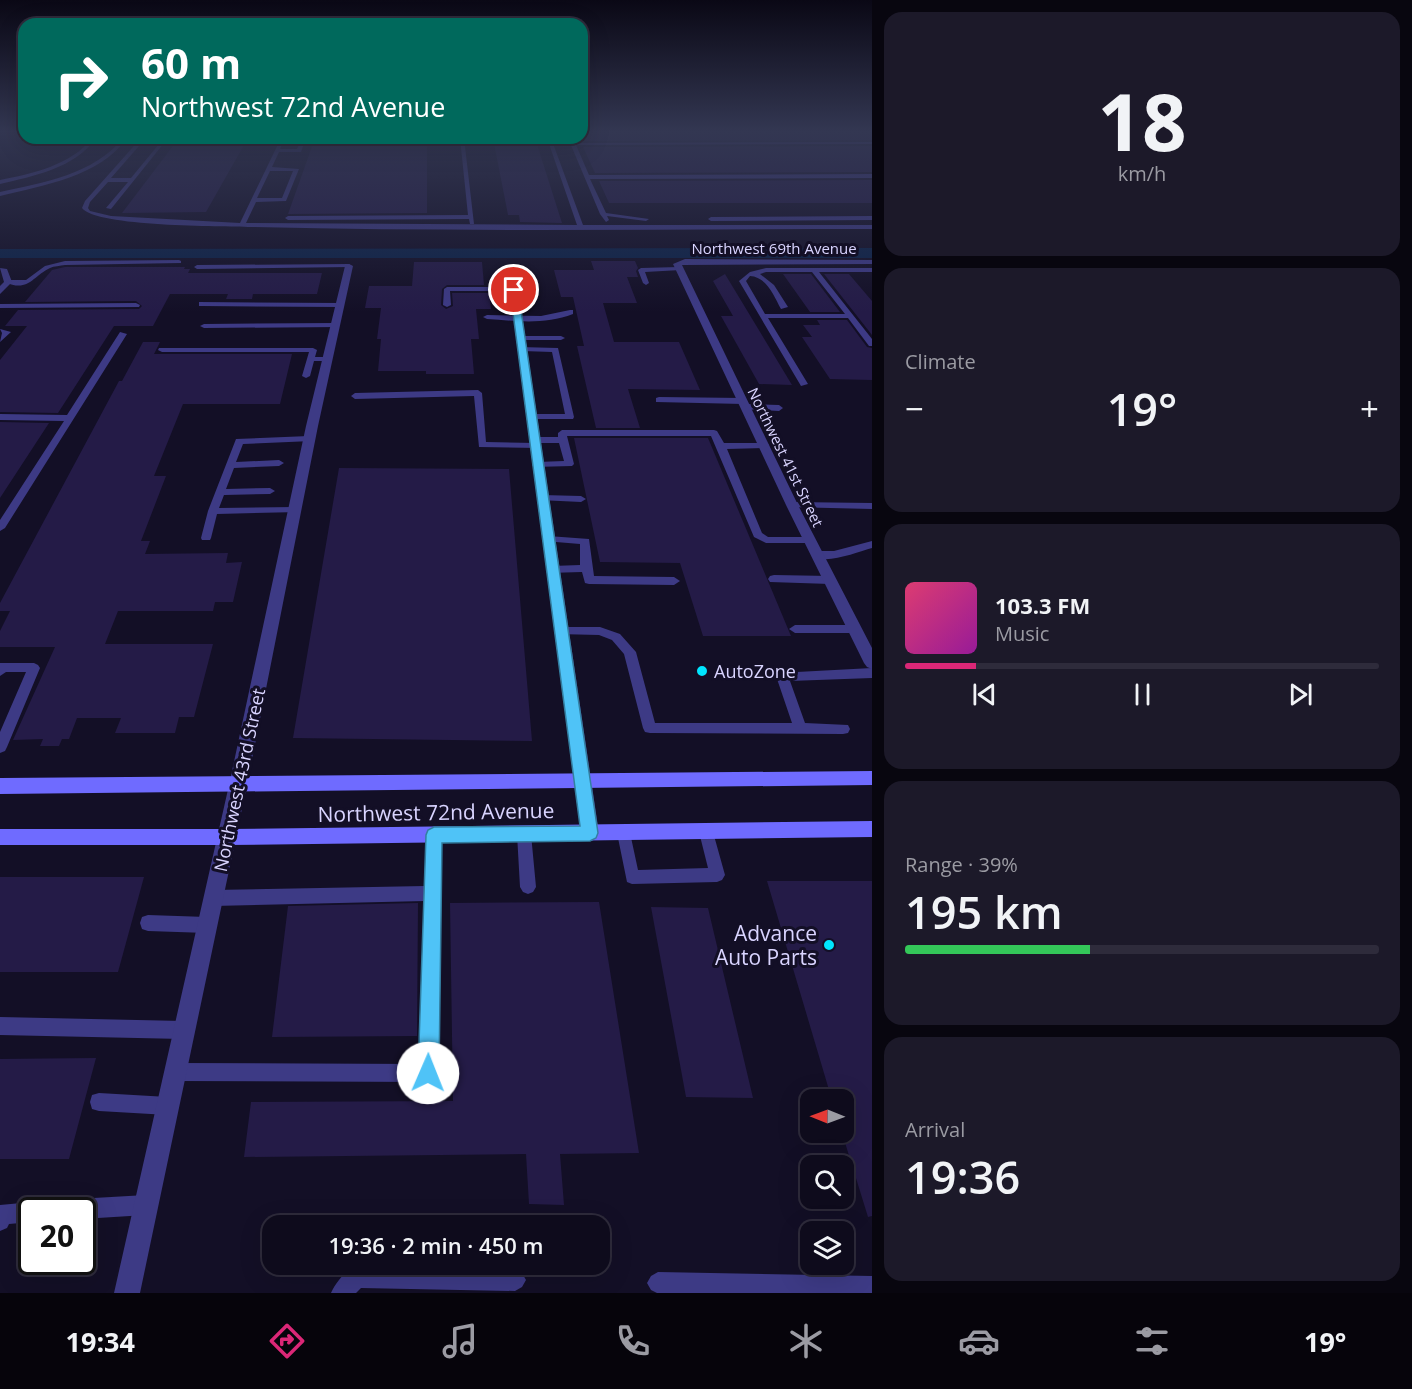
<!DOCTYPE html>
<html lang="en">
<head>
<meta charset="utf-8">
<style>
	:root { --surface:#0e0b1c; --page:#1c1929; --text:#f1f3f6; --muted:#9b9ba3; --line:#2e2b3b; --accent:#db2777 }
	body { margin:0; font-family:"Open Sans",sans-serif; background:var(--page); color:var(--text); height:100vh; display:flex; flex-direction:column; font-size:22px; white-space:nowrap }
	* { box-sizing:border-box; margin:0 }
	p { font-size:20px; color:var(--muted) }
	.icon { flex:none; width:33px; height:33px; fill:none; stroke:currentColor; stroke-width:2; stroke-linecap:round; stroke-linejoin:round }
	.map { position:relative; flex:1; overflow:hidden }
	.sheet { display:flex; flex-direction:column; gap:12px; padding:12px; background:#08060f; width:540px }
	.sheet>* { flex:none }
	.banner { position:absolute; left:18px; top:18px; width:570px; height:126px; border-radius:18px; box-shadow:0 6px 24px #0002,0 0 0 2px var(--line); background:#00695c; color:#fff; overflow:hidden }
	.needle { width:39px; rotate:271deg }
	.tools { position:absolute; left:800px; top:1089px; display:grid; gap:12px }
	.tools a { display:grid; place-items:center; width:54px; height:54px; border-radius:12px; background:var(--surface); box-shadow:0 6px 24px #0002,0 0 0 2px var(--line); font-size:30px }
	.speed { position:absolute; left:18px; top:1197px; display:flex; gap:12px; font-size:30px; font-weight:700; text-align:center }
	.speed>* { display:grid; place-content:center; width:78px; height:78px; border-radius:50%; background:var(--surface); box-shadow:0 6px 24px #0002,0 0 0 2px var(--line); line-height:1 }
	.speed .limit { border:3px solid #111; border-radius:9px; background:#fff; color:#111 }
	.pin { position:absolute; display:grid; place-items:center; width:51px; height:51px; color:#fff; margin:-26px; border:3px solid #fff; border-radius:50%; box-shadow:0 2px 6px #0007 }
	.me { position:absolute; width:66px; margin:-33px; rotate:1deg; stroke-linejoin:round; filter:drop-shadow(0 0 4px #0008) }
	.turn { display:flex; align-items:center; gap:21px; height:126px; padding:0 24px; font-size:27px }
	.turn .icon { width:78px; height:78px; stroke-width:2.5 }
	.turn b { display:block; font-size:42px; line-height:51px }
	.big { font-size:45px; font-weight:600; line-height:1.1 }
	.sheet .tile { flex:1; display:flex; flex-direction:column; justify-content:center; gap:9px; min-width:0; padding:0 21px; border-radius:18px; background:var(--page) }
	.sheet .dial { align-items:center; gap:0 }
	.dial b { font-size:78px; line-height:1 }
	.song { display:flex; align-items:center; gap:18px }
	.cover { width:72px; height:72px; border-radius:9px; background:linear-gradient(135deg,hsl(340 70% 55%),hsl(300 70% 35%)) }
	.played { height:6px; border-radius:3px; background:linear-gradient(90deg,var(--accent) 15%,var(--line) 15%) }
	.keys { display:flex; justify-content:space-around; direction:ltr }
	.heat { display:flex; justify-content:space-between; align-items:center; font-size:33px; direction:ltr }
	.charge { height:9px; border-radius:4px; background:linear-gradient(90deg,#34c759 39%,var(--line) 0) }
	.trip { position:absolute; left:262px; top:1215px; width:348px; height:60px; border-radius:18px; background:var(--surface); box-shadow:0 6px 24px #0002,0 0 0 2px var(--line); font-weight:600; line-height:60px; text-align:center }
	.tab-bar { display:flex; height:96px; justify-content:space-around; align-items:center; background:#06040b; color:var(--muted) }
	.tab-bar .icon { width:42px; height:42px }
	.tab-bar .current { color:var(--accent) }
	.tab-bar b { font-size:27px; color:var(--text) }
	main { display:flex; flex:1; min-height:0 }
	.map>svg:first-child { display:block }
</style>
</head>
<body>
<main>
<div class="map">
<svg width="872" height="1293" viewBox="0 0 872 1293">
	<rect width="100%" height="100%" fill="#130f26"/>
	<path fill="#0c2248" d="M872 248V258H0V249Z"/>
	<path fill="#241b47" d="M582 131H872V140L582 141Z
		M179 138H248L206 212 122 213Z
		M315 138H427V213L288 214Z
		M493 138H535L562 223 520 222 519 215H508Z
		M872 146V172L595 173 583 147Z
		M872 180V203H609L599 181Z
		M591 261H635L638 268 636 271 638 277H627L637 303H603L614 342H679L700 390 628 389 640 428H596L577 346H584L573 297H561L554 270H594Z
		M414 262H482L484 285H447L442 289 441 305 446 309 453 306 452 293H489L491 309H476L479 339H471L474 374H426V371H378L381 339H377L381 308H365L369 286H412Z
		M65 267H185L184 269H190L188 273H322L317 294H253L252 299H226L228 294H170L153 326H114L58 413 0 412V360L27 326H5L18 310 139 309 142 306 136 301 25 302 52 270Z
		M725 274 792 385 759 384 721 316H733L713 281Z
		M783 274H811L840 312H810Z
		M824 274H849L872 301V335Z
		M817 320H847L867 347 872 348V380L830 379 802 337H812L803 325H820Z
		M143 342H160L154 354H292L280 404H183L154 476H166L141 541H150L145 554 228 553 226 563 242 562 233 602H215L213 611H118L105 644H213L194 717H179L175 733H115L121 718H77L69 739H62L59 746H40L43 739 13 740 55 647H0V631L10 611H0V603L119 381H122Z
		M0 422 49 423 0 498Z
		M574 438H708L791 636H703L680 563 600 562Z
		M339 468 509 469 532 741 293 738Z
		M0 877H144L118 972H0Z
		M767 881H872V1216L868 1217 843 1136V1100H832Z
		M599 902 639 1153 560 1154 564 1205 529 1204 526 1154 244 1157 251 1102 453 1101 450 903Z
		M418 903 417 1036 272 1037 288 906Z
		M651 907 708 908 753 1098 686 1097Z
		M96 1058 69 1159H0V1059Z"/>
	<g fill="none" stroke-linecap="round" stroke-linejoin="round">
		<path fill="#3d3a85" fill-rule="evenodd" d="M92 138H96C75 168 34 176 0 184V180C31 174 72 165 92 138Z
			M123 138H127C99 177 44 185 0 196V192C42 183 95 174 123 138Z
			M141 138H146L111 178H131L164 138H168L111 209 106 208 128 182H108L90 202 88 208 90 211 111 216 240 223 281 138H285L280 149H297L302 138H306L301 152H279L272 167 299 169 286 201 256 202 246 223 577 225 547 138H551L583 225H872V229C665 229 458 232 251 227 223 226 96 227 82 208L85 201ZM270 171H293L282 198H257Z
			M460 138H464L474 224H470L469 219 288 220 285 218 288 216 468 215Z
			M568 138H572L574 143 872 142V144L576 145 589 175 872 174V178L590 179 606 213 649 219 646 221 607 216 609 220 606 222 600 214Z
			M872 216V220L711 221 708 219 711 217Z
			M179 260 181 261V263L65 265C60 266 54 266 50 268 33 276 28 293 5 282L8 280H26L45 266 65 261Z
			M349 264 352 266 351 267 197 269 194 267 197 265Z
			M679 267 682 269 681 270 645 272 649 283 646 285 643 283 638 270 641 268Z
			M766 268H872V272H819L872 339V346H869L848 318H768L808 384 801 386 739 281 750 272ZM766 272H812L845 314H765L746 281 750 276C767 277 774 296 781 309L788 307 774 285 760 274Z
			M447 287H514L517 289 514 291H450L451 305 447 307 443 305 444 289Z
			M199 302 340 303 344 305 340 307 202 306H199Z
			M136 303 140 305 139 307 0 308V304Z
			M570 310H573V314C545 325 516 321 487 319L483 317 487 315 541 316Z
			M336 323H339V327L204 328 200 326 204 324Z
			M0 329 11 332 0 342 2 333Z
			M120 332 127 334 5 528 0 531V520L64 421 0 420V414L67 415Z
			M517 336H561L565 338 561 340H517Z
			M519 347 558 348 574 417 573 419H528V415L531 414H565L552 352 522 351 518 349Z
			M159 348H313L317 350 315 357H328L332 359 328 361H314L310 376 306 378 302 376 309 352H162L158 350Z
			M478 390 482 393 486 442 535 443 540 446 538 448 479 447 474 396 355 399 351 396 355 393Z
			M659 397 743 398 747 401 743 404 656 402V398Z
			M746 404 779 405 783 408 779 411 743 409 742 407Z
			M562 430H714L717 431 724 443H767L769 445 764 448 727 449 762 533 768 537H810L815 540 810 543H766L754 537 711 436H567L574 464 572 466 534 467 532 465 537 462 564 461 559 443H534L529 440 534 437H558V433Z
			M309 436 312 437V441L243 444 236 462 279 460 284 463 279 466 234 468 226 489 270 488 275 491 270 494 224 495 219 508 295 507 300 510 299 512 217 514 211 538 210 540H202L201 538 208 511 236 439Z
			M542 495 581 496 586 499 581 502 539 500V496Z
			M792 502 872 503V509L788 507 787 505Z
			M548 536 589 539 594 576 674 577 680 581 674 585 589 584 585 583 582 572 548 573 547 570 548 567 552 566 580 565V544L544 541 543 539 544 537Z
			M872 541V548C857 552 824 566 812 555L817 551H834Z
			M774 575 830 576 836 580 830 584 770 582 768 579 770 576Z
			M795 625H855L861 629 855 633H795L789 629Z
			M561 627H600L620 634 636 652 655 723H792L776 676 778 673 872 668V678L790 681 805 723 848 725 850 729 848 733 843 734 650 733 645 732 643 728 624 654 612 640 599 635 557 634 555 631 557 628Z
			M0 663H34L38 665 40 668 7 747 5 751 0 753V732L26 672H6L0 676Z
			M706 825 711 827 713 832 725 875 722 880 717 882 632 884 627 882 617 833 619 828 624 826 629 828 638 870 708 868 699 832 701 827Z
			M524 827 529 829 531 834 536 887 533 892 528 894 523 892 520 887 517 834 519 829Z
			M434 828 439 830 441 835 437 1073 434 1079 428 1082 175 1081 169 1078 166 1072 169 1066 175 1063 419 1064 425 901 213 906 207 903 205 898 207 893 213 890 425 886 427 835 429 830Z
			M148 915 207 917 213 919 215 925 213 931 207 933 148 931 142 929 140 923 142 917Z
			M0 1017 183 1021 189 1024 192 1030 189 1036 183 1039 0 1035Z
			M99 1093 168 1097 175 1099 177 1106 175 1113 168 1115 99 1111 92 1109 90 1102 92 1095Z
			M146 1195 153 1198 156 1205 153 1212 146 1215 82 1219V1210H49L52 1203 59 1200Z
			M32 1202 39 1205 41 1210H32V1222L9 1224 7 1228 0 1231V1205Z
			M356 1266 515 1269 522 1273 526 1280 522 1287 515 1291 361 1288 356 1293H331C336 1282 345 1271 356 1266Z
			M658 1272 872 1276V1293H657L651 1290 647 1283 651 1276Z"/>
		<path fill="#3d3a85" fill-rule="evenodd" d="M685 259 872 260V264L682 265 798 505 872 648V669L867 667 864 663 786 505 673 264Z
			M349 264 353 266 318 426 247 785 140 1293H114L229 785 306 426 345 266Z
			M511 266 515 268 599 833 596 839 590 841 584 839 581 833 507 268Z
			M0 268 7 269 12 282 0 294V286L4 282Z"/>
		<path fill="#6f6bff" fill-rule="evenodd" d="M872 771V785L0 794V778Z
			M872 821V837L227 845H0V829H227Z"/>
	</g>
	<linearGradient id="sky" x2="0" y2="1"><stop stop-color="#0a0815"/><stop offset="0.42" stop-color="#333752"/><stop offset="1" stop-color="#333752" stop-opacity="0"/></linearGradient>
	<rect width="872" height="312" fill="url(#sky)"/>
	<path fill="#4fc3f7" stroke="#337fa1" stroke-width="1.5" d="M514 287 518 290 598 833 596 838 590 841 442 843 439 1073 436 1080 428 1083 421 1080 418 1073 426 835 428 830 434 827 580 826 510 290Z"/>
	<g fill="#00e5ff" stroke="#130f26" stroke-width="2">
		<circle cx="702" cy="671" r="6"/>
		<circle cx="829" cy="945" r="6"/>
	</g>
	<g text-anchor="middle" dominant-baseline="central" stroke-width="6" stroke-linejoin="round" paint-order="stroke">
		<g font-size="15" fill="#d9d4ff" stroke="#130f26">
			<text x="774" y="248">Northwest 69th Avenue</text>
			<text transform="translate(786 457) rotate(64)">Northwest 41st Street</text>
		</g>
		<g font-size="18" fill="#d9d4ff" stroke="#130f26" text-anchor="start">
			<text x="714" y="671">AutoZone</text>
		</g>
		<g font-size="18" fill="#d9d4ff" stroke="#130f26">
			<text transform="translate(239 780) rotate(-78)">Northwest 43rd Street</text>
		</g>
		<g font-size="21" fill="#d9d4ff" stroke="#130f26">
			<text transform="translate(436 812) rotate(-1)">Northwest 72nd Avenue</text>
		</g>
		<g font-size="21" fill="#d9d4ff" stroke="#130f26" text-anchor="end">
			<text x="817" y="933">Advance<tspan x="817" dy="24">Auto Parts</tspan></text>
		</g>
	</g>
</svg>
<div class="tools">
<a><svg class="needle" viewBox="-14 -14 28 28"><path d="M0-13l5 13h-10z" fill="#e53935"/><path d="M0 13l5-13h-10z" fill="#9b9ba3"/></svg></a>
<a><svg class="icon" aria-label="search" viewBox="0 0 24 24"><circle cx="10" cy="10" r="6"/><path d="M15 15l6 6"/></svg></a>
<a><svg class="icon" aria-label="layers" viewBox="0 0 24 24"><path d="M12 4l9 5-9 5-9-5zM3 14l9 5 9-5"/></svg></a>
</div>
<div class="speed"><div class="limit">20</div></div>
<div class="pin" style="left:514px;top:290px;background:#d93025"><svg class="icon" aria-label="arrive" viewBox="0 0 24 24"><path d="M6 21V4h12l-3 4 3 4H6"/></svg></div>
<svg class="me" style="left:428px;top:1073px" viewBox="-20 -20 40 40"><circle r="19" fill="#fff"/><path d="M0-13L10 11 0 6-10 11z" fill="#4fc3f7"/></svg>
<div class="trip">19:36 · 2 min · 450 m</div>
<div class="banner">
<div class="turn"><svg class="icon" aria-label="right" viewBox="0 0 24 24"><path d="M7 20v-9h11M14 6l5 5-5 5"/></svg><div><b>60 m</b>Northwest 72nd Avenue</div></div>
</div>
</div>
<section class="sheet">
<div class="tile dial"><b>18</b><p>km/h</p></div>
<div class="tile"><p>Climate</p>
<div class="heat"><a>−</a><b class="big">19°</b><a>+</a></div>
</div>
<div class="tile">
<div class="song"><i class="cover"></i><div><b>103.3 FM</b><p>Music</p></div></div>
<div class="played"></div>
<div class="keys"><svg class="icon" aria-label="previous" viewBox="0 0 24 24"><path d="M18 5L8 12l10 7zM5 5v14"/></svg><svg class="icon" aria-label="pause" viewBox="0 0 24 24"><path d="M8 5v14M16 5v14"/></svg><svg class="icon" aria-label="next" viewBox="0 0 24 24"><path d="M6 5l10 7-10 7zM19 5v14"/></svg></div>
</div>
<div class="tile"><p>Range · 39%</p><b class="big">195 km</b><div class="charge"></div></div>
<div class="tile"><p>Arrival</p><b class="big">19:36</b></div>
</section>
</main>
<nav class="tab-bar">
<b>19:34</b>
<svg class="icon current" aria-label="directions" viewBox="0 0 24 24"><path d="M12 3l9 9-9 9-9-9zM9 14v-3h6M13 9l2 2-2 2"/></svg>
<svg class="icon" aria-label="music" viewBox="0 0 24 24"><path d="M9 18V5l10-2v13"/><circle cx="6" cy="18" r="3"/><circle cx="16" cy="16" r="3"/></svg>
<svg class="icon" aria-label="phone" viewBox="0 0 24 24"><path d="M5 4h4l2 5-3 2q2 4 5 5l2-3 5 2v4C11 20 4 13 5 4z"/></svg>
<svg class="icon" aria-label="climate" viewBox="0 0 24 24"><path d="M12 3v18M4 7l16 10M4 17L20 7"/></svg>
<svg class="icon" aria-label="car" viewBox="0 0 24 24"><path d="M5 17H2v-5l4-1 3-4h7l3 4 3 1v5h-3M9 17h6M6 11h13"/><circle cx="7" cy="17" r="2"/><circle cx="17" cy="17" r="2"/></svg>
<svg class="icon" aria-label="filters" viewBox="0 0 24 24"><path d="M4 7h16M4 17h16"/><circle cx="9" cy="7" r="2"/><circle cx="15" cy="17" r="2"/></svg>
<b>19°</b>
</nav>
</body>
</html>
